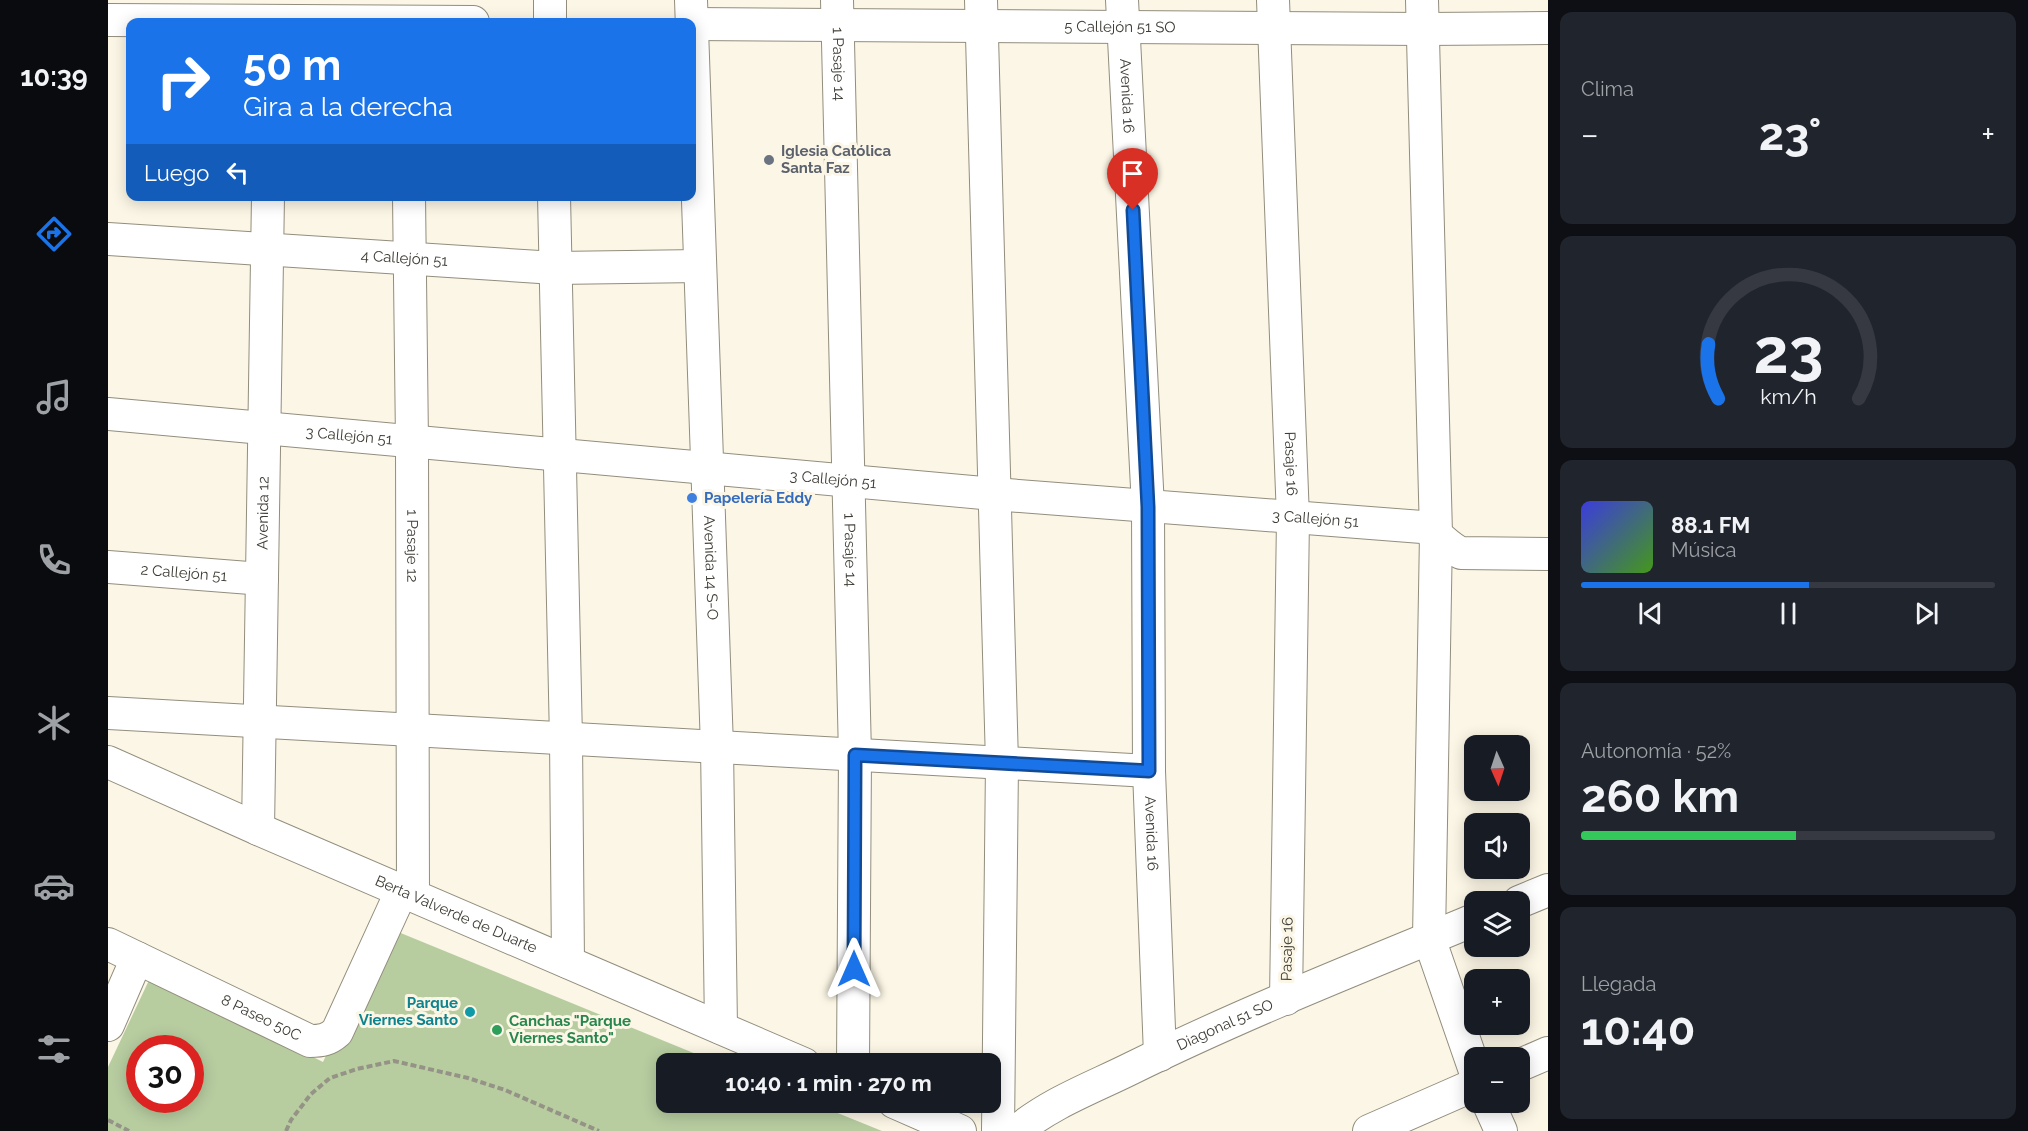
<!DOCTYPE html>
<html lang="es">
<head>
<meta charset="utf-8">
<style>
	:root { --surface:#171b24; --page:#20242c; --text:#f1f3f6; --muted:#9ea1a6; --line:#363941; --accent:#1a73e8 }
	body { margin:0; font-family:Raleway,sans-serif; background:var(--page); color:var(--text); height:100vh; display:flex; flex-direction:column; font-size:22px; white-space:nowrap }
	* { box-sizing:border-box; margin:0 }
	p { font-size:20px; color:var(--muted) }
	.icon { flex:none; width:33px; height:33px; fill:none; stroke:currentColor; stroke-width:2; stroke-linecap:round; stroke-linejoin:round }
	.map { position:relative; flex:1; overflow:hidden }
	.drawer { display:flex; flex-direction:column; gap:12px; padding:12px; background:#0d0f14; width:480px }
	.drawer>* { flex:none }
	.top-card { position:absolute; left:18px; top:18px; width:570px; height:183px; border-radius:12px; box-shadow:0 3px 15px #0003; background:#1a73e8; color:#fff; overflow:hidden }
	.needle { width:39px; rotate:177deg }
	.controls { position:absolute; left:1356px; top:735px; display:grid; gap:12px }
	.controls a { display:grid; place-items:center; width:66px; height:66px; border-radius:12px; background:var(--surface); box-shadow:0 3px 15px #0003; font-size:30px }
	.speed { position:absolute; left:18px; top:1035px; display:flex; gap:12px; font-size:30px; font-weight:700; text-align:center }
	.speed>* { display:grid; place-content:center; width:78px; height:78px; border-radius:50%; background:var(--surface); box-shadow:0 3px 15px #0003; line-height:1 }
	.speed .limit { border:9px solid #d22; background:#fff; color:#111 }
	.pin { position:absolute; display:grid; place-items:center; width:51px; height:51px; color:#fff; margin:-62px -26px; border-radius:50% 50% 50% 0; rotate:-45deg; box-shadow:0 0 6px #0007 }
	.pin .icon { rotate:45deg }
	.me { position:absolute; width:66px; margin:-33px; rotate:0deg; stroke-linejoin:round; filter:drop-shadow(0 0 4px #0008) }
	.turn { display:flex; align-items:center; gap:21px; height:126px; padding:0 18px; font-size:27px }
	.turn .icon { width:78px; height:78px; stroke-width:2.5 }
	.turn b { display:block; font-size:42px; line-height:51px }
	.then { display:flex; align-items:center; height:57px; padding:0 18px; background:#0003; gap:12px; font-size:22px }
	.big { font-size:45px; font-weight:700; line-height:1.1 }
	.drawer .card { flex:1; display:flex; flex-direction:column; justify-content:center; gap:9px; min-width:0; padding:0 21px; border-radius:12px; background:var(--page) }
	.drawer .dial { align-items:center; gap:0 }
	.dial svg { height:156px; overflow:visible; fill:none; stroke:var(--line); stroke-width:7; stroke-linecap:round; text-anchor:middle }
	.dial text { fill:var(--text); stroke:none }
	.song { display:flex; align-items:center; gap:18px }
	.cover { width:72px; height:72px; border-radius:9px; background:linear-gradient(135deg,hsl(240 70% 55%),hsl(100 70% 35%)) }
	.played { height:6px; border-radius:3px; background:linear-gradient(90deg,var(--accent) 55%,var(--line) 55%) }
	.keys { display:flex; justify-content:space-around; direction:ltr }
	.heat { display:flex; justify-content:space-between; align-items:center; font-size:33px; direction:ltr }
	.charge { height:9px; border-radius:4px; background:linear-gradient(90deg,#34c759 52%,var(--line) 0) }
	.trip { position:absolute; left:548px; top:1053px; width:345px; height:60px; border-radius:12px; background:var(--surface); box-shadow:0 3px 15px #0003; font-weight:700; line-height:60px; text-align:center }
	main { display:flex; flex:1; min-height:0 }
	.tabs { display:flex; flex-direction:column; width:108px; justify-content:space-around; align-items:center; background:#090b0e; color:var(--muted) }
	.tabs .icon { width:42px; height:42px }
	.tabs .selected { color:var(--accent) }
	.tabs b { font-size:27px; color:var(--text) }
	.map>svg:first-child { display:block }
</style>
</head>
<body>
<main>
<nav class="tabs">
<b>10:39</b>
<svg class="icon selected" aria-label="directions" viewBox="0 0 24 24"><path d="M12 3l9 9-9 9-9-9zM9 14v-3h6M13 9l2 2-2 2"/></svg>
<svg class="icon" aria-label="music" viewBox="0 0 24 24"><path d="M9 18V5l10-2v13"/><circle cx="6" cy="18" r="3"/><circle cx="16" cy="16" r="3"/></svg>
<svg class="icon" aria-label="phone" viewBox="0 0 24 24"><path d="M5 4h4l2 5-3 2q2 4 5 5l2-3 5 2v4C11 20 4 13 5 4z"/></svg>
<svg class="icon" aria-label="climate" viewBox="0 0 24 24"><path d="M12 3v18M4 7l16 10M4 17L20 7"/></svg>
<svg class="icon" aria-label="car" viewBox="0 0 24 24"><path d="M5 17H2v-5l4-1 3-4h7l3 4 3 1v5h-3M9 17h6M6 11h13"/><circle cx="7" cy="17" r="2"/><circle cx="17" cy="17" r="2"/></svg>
<svg class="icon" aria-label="filters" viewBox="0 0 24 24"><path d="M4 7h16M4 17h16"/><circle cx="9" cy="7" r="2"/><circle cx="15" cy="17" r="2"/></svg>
</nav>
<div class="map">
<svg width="1440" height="1131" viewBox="0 0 1440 1131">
	<rect width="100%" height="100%" fill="#fbf6e5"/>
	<path fill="#b7cda0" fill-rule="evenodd" d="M278 927 610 1063 558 1064V1102L705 1103 774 1131H0V1067L43 976 215 1062ZM32 1048H82V1100H32Z"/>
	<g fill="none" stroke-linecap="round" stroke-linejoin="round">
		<g stroke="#928d7d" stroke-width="34">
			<g id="street">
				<path d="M442 0V22"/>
				<path id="s1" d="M583 0 609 747 613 1028"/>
				<path id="s2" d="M729 0 747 755 745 1064"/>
				<path d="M873 0 894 763 890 1131"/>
				<path id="s3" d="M1014 0 1040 507 1041 771 1052 1055"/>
				<path id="s4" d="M1165 0 1185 518 1178 999"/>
				<path d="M1314 0 1328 534 1321 938 1366 1068"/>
				<path d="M0 20 365 22"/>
				<path id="s5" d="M584 24 1316 29 1440 28"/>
				<path id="s6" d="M301 196 304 442 305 895"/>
				<path d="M446 196 458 739 460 962"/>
				<path id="s7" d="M0 239 447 268 592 266"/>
				<path id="s8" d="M0 414 886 494 1314 527C1330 532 1338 547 1353 553L1440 554"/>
				<path id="s9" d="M0 567 154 579"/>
				<path d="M0 713 1041 771"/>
				<path id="s10" d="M0 762 150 829 696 1064"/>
				<path id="s11" d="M150 829 160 196"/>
				<path d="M1411 902 1440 890"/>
				<path id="s12" d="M0 944 202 1041C213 1041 220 1040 229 1032L294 890"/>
				<path d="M0 1025 29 958"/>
				<path d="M1412 1065 1440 1053"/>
				<path d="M786 1102 852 1131"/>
				<path d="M1380 1102 1393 1131"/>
				<path id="s13" d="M909 1131C942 1103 986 1087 1024 1068 1136 1013 1252 967 1366 920"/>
				<path d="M1261 1131 1366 1085"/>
			</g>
		</g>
		<path stroke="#959286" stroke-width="4" stroke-dasharray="6 3" stroke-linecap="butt" d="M0 1120 21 1131
			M178 1131 183 1120 203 1094 222 1078 249 1069 286 1061 360 1078 397 1090 491 1131"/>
		<use href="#street" stroke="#fff" stroke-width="32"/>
	</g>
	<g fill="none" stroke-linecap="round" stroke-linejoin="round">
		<g stroke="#114b97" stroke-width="15">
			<path id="route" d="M746 969 747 755 1041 771 1040 507 1025 210"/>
		</g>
		<use href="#route" stroke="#1a73e8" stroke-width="10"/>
	</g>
	<circle fill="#6b7280" stroke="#fbf6e5" stroke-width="2" cx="661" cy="160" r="6"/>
	<circle fill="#3f7fe0" stroke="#fbf6e5" stroke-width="2" cx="584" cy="498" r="6"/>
	<circle fill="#0f9aa8" stroke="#fbf6e5" stroke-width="2" cx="362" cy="1012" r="6"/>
	<circle fill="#2e9e5b" stroke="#fbf6e5" stroke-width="2" cx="389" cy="1030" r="6"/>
	<g text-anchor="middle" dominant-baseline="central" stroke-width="6" stroke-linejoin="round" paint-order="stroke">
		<g font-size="15" fill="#3e3c35" stroke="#fbf6e5">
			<text stroke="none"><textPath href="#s5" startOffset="428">5 Callejón 51 SO</textPath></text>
			<text stroke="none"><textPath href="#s2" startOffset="64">1 Pasaje 14</textPath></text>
			<text stroke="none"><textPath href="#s3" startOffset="96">Avenida 16</textPath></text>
			<text stroke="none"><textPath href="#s7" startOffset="297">4 Callejón 51</textPath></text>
			<text stroke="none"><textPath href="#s8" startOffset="242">3 Callejón 51</textPath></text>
			<text stroke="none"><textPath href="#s4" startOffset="464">Pasaje 16</textPath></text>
			<text stroke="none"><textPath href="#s8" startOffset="728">3 Callejón 51</textPath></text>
			<text stroke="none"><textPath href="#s11" startOffset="316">Avenida 12</textPath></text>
			<text stroke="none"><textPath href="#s8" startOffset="1212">3 Callejón 51</textPath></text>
			<text stroke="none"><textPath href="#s6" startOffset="350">1 Pasaje 12</textPath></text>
			<text stroke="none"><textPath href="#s2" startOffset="550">1 Pasaje 14</textPath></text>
			<text stroke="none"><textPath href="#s1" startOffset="568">Avenida 14 S-O</textPath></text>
			<text stroke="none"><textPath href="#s9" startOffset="76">2 Callejón 51</textPath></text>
			<text stroke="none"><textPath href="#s3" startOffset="834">Avenida 16</textPath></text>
			<text stroke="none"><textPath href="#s10" startOffset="380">Berta Valverde de Duarte</textPath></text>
			<text transform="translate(1179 949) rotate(-89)">Pasaje 16</text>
			<text stroke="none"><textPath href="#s12" startOffset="170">8 Paseo 50C</textPath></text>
			<text stroke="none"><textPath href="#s13" startOffset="234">Diagonal 51 SO</textPath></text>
		</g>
		<g font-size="15" font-weight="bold" fill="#5b616d" stroke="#fbf6e5" text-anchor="start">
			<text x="673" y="151">Iglesia Católica<tspan x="673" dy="17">Santa Faz</tspan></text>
		</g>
		<g font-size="15" font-weight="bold" fill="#366cbe" stroke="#fbf6e5" text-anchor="start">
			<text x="596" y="498">Papelería Eddy</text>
		</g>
		<g font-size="15" font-weight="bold" fill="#0d838f" stroke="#fbf6e5" text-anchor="end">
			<text x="350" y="1003">Parque<tspan x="350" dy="17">Viernes Santo</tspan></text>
		</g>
		<g font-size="15" font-weight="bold" fill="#27864d" stroke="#fbf6e5" text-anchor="start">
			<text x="401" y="1021">Canchas "Parque<tspan x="401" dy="17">Viernes Santo"</tspan></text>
		</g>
	</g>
</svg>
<div class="controls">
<a><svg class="needle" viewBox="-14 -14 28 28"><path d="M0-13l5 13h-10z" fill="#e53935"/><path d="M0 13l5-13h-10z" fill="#9ea1a6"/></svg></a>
<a><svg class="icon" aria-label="sound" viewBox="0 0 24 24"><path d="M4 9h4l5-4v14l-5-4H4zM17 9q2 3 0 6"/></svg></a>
<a><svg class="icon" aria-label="layers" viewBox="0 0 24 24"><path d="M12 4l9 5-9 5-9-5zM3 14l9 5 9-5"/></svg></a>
<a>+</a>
<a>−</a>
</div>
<div class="speed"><div class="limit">30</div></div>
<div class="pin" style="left:1025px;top:210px;background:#d93025"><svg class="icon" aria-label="arrive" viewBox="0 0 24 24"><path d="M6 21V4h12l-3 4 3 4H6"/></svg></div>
<svg class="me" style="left:746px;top:969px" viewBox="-20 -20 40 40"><path d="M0-17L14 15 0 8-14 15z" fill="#1a73e8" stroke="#fff" stroke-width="4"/></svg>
<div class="trip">10:40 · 1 min · 270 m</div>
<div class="top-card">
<div class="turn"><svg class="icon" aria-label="right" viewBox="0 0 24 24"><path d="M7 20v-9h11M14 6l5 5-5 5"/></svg><div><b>50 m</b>Gira a la derecha</div></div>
<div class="then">Luego<svg class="icon" aria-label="left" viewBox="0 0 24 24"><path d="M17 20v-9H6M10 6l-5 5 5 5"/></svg></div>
</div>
</div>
<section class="drawer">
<div class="card"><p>Clima</p>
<div class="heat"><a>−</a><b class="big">23°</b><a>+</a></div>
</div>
<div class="card dial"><svg viewBox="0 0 100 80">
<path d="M14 69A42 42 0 1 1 86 69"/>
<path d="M14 69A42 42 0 0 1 9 41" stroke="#1a73e8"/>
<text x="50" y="56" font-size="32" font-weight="700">23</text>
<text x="50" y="72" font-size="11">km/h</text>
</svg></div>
<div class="card">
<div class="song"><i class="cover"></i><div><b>88.1 FM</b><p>Música</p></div></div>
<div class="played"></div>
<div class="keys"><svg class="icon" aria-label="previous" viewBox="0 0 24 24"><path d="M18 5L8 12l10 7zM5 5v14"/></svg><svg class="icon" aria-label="pause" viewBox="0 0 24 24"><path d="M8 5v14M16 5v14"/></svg><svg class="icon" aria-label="next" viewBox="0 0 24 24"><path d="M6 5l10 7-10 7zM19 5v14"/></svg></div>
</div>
<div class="card"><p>Autonomía · 52%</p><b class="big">260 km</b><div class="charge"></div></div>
<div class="card"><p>Llegada</p><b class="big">10:40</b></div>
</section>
</main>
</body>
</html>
